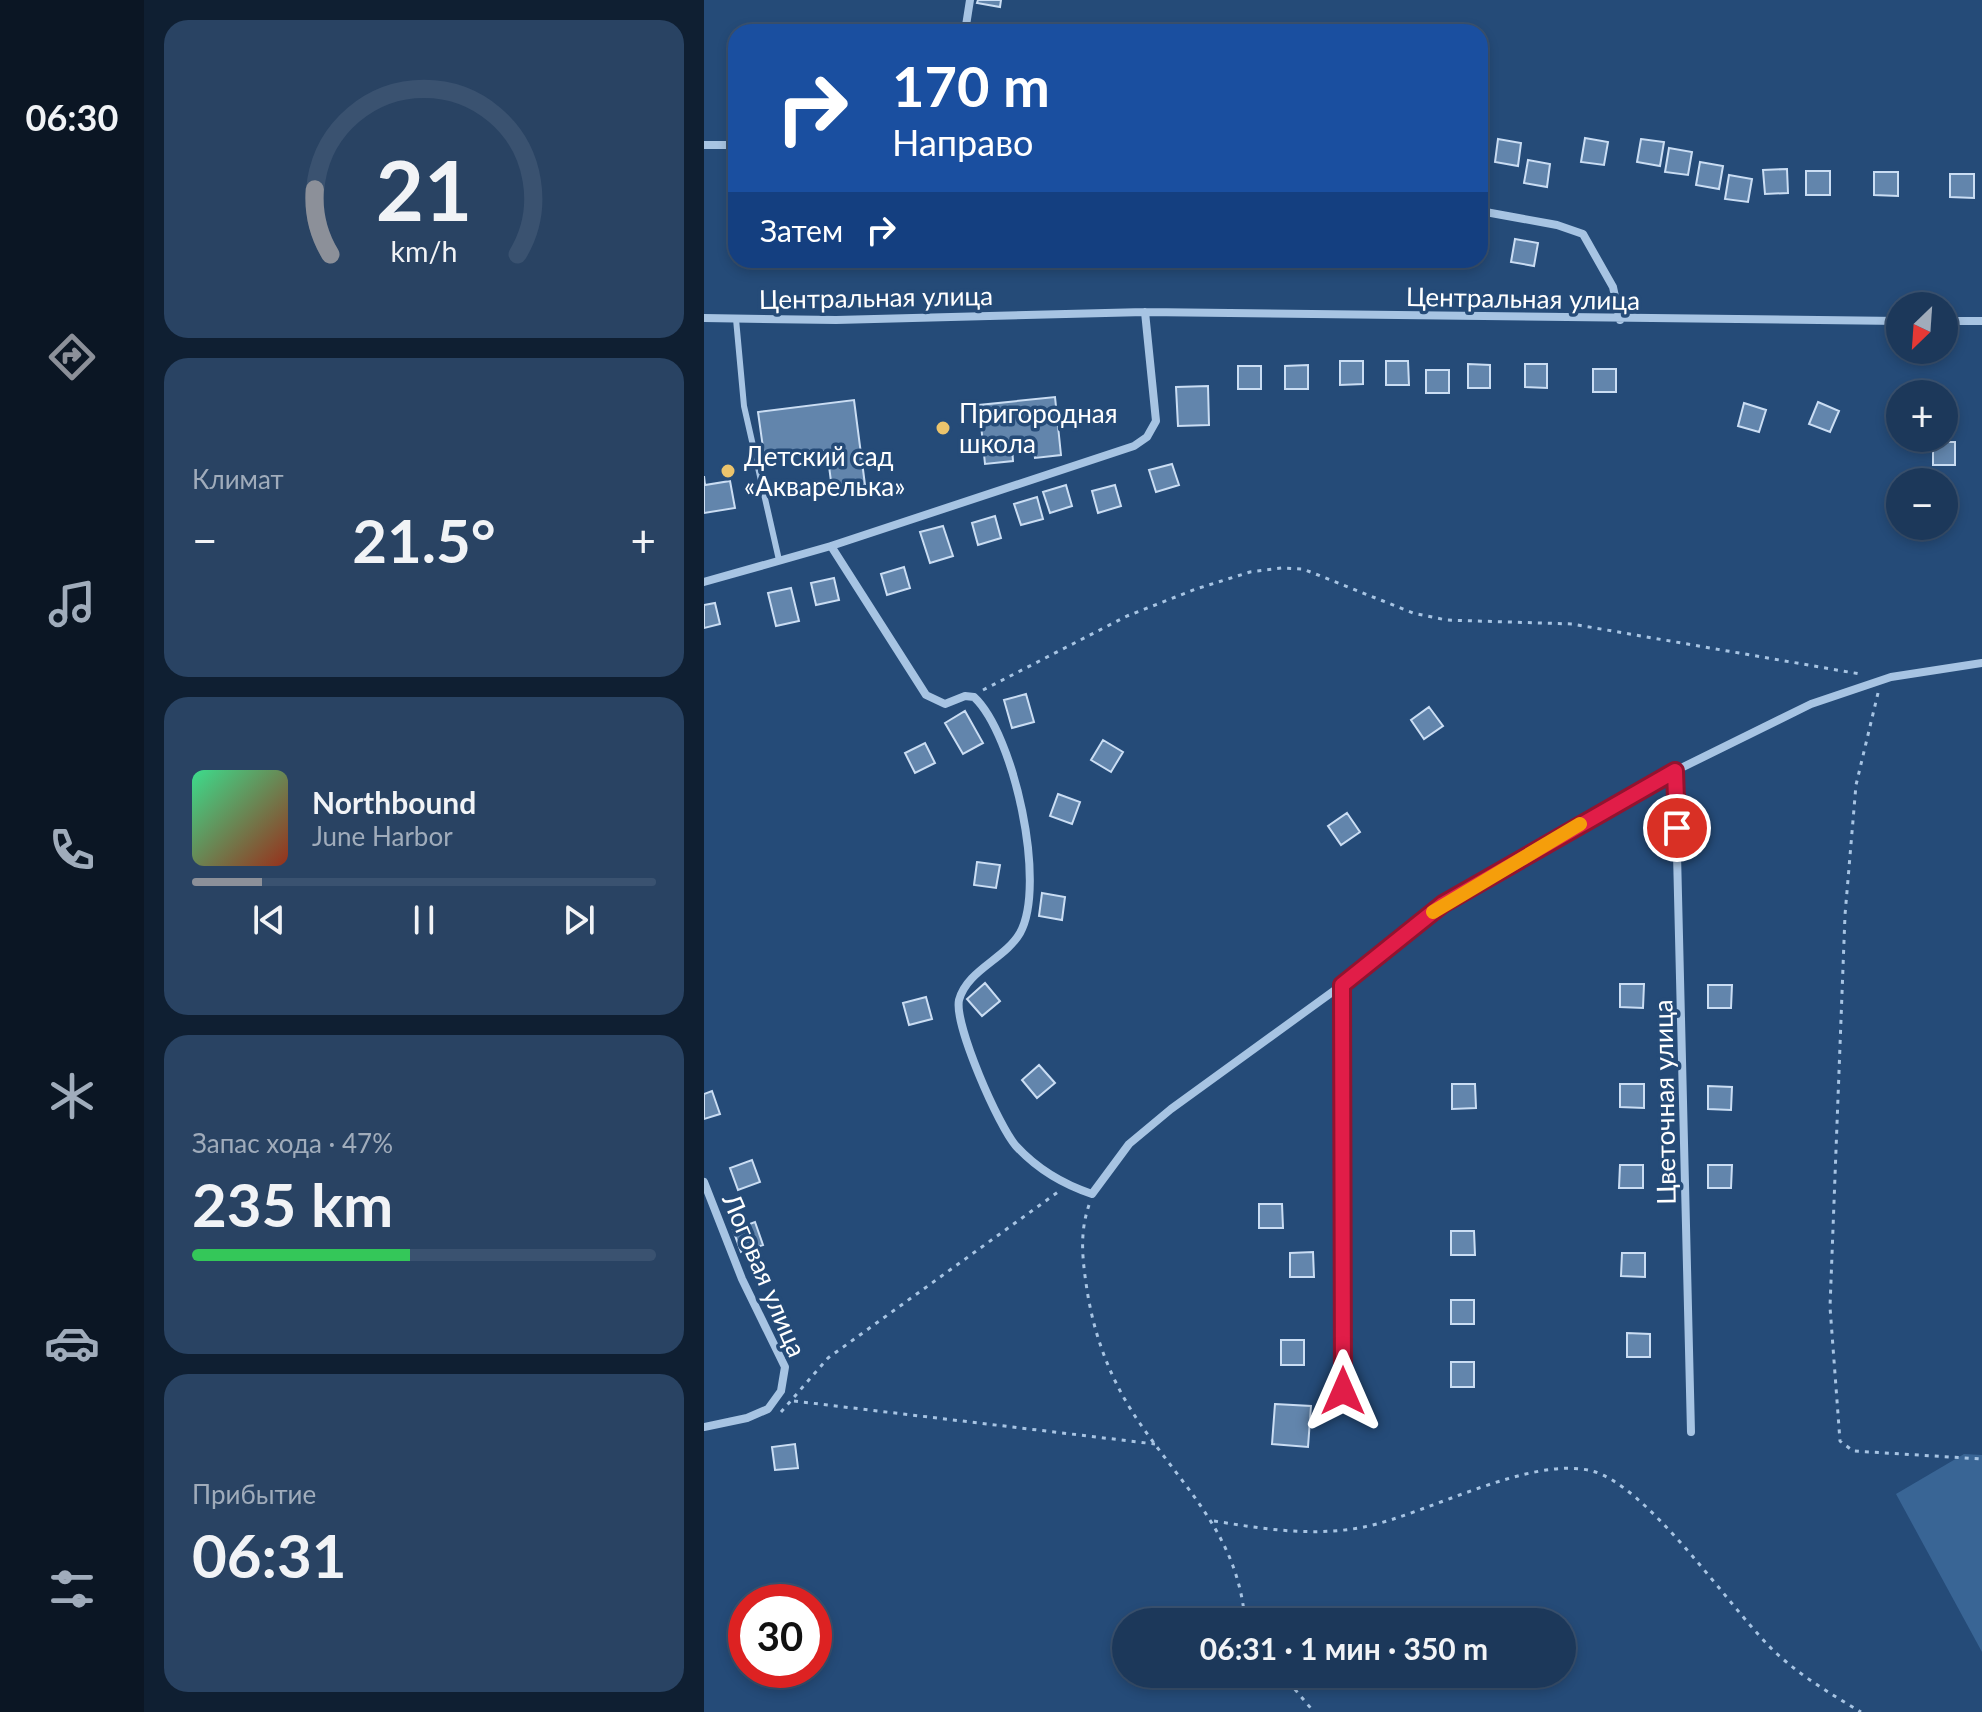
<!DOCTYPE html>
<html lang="ru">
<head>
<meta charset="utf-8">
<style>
	:root { --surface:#1c385a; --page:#294363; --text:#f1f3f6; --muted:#a0acbb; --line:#3a5270; --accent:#8c9099 }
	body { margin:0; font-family:Lato,sans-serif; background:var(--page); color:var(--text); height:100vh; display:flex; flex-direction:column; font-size:30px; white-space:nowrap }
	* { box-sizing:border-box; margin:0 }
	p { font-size:26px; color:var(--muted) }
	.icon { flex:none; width:44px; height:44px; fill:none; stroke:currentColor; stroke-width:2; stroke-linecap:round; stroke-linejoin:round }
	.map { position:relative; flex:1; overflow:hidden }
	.drawer { display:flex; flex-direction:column; gap:20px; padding:20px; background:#0f1f32; width:560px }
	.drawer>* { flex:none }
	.banner { position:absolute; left:24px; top:24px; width:760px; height:244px; border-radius:24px; box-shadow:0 4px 12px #0003,0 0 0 2px var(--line); background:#1a4fa0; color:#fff; overflow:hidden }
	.needle { width:52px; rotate:205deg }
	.fabs { position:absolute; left:1182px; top:292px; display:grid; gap:16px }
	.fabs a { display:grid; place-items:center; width:72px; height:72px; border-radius:50%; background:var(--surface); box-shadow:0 4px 12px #0003,0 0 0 2px var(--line); font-size:40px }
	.speed { position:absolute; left:24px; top:1584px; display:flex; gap:16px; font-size:40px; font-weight:700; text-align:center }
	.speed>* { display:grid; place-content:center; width:104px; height:104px; border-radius:50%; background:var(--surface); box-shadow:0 4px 12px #0003,0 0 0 2px var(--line); line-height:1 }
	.speed .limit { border:12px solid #d22; background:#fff; color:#111 }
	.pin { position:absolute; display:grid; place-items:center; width:68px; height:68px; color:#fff; margin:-34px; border:4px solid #fff; border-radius:50%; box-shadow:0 2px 8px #0007 }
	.me { position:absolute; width:88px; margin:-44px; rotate:0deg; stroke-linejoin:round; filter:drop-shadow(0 0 6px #0008) }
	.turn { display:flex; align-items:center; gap:28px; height:168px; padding:0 32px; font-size:36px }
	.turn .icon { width:104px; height:104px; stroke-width:2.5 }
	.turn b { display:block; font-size:56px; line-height:68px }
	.then { display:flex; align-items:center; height:76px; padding:0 32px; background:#0003; gap:16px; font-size:30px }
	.big { font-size:60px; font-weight:700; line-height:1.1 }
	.drawer .widget { flex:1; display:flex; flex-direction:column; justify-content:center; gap:12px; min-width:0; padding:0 28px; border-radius:24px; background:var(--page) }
	.drawer .dial { align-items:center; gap:0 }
	.dial svg { height:208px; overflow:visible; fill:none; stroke:var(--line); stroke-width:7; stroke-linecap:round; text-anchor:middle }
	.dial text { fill:var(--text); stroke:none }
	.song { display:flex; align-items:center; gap:24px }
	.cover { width:96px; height:96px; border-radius:12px; background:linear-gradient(135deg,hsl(150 70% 55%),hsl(10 70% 35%)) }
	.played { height:8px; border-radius:4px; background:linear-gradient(90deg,var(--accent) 15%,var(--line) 15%) }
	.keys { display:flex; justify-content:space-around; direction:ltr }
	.heat { display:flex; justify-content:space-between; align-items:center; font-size:44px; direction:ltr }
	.charge { height:12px; border-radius:6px; background:linear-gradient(90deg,#34c759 47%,var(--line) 0) }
	.trip { position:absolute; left:408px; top:1608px; width:464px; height:80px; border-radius:40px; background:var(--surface); box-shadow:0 4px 12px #0003,0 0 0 2px var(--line); font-weight:700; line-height:80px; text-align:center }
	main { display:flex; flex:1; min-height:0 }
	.tabs { display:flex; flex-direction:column; width:144px; justify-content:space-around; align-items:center; background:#0b1624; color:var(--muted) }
	.tabs .icon { width:56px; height:56px }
	.tabs .active { color:var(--accent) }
	.tabs b { font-size:36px; color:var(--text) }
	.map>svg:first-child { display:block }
</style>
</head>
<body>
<main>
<nav class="tabs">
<b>06:30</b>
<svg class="icon active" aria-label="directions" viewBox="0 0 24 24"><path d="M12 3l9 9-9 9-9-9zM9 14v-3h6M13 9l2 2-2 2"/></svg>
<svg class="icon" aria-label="music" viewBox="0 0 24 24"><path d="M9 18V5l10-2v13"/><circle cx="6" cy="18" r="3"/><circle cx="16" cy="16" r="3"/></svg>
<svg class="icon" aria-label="phone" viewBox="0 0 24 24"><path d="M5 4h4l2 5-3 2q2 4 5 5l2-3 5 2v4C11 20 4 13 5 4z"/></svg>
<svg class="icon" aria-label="climate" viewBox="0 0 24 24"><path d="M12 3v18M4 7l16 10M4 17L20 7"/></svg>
<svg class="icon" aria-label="car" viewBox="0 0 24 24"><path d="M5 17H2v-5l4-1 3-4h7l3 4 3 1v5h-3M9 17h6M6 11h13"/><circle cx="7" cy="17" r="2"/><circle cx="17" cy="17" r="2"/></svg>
<svg class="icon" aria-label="filters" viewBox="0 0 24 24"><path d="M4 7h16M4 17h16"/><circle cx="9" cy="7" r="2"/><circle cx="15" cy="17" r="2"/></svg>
</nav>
<section class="drawer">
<div class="widget dial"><svg viewBox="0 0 100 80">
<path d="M14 69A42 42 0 1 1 86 69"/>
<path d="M14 69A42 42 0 0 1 8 44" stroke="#8c9099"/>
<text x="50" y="56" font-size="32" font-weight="700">21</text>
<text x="50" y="72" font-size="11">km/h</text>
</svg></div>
<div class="widget"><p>Климат</p>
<div class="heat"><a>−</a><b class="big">21.5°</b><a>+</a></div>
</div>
<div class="widget">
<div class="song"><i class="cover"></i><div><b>Northbound</b><p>June Harbor</p></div></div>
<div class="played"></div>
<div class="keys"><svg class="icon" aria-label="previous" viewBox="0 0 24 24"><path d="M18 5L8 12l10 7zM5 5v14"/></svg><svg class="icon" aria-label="pause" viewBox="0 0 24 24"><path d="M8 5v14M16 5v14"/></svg><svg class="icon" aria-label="next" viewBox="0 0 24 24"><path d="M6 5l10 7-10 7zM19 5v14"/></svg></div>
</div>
<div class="widget"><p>Запас хода · 47%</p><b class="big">235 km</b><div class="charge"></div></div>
<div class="widget"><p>Прибытие</p><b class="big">06:31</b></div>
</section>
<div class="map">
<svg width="1278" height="1712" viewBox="0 0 1278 1712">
	<rect width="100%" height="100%" fill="#254b78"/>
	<path fill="#396595" d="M1260 1454 1278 1455V1652L1192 1494Z"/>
	<path fill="#6285ac" stroke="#caddf3" stroke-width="2" d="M274 0H297L296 7 273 3Z
		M26 72H32V95H27Z
		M881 138 904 142 900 165 877 162Z
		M794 139 817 143 814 166 791 162Z
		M937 139 960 142 956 166 933 162Z
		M965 148 988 152 984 175 961 172Z
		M824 160 846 164 843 187 820 183Z
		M996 162 1019 166 1015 189 992 185Z
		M1083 169 1084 193 1061 194 1059 170Z
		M1102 171H1126V195H1102Z
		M1170 172H1194V196L1170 195Z
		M1246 174H1270V198L1246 197Z
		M1025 175 1048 179 1044 202 1021 199Z
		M811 239 834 243 830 266 807 262Z
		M636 361H659V384L636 385Z
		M682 361H704L705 385H682Z
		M764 364 786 365V388H764Z
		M821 364H843V388L821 387Z
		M604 365V389H581V366Z
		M534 366H557V389H534Z
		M889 369H912V392H889Z
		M722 370H745V393H722Z
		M504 386 505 425 474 426 472 387Z
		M351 397 357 455 331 458 329 445 308 447 309 461 281 464 275 405Z
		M150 400 161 485 128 489 123 451 61 462 54 412Z
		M1114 402 1135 411 1126 432 1105 424Z
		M1040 403 1062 410 1055 432 1034 426Z
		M1229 442H1251V465H1229Z
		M468 464 475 485 452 492 445 470Z
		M0 476 1 485 26 481 31 508 0 513Z
		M362 485 368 506 346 513 339 492Z
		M411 485 417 506 394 513 388 491Z
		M333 497 339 519 317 525 310 504Z
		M291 516 297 538 274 545 268 523Z
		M239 526 249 556 226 563 216 532Z
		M200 567 206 588 183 595 177 574Z
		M130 578 135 600 112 605 107 583Z
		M87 588 95 621 72 626 64 593Z
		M11 603 16 624 0 628V605Z
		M322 694 330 722 308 728 300 700Z
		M725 707 739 726 720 739 707 720Z
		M261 711 279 743 259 754 241 723Z
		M399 740 419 752 407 772 387 760Z
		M221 743 231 763 211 773 201 753Z
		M354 794 376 802 368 824 346 816Z
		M643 813 656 832 637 845 624 826Z
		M273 862 296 865 292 888 270 885Z
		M338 893 361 897 358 920 335 916Z
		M281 983 296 1001 278 1016 263 999Z
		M916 984H940L939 1008 916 1007Z
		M1004 985H1028L1027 1008H1004Z
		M222 997 228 1019 205 1025 199 1003Z
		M335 1065 351 1083 333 1098 318 1080Z
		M748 1084H771L772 1108 748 1109Z
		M916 1084H940V1108L916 1107Z
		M1004 1086 1028 1087 1027 1110 1004 1109Z
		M8 1091 16 1114 0 1119V1094Z
		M48 1160 56 1182 34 1190 26 1168Z
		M916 1165H939V1188H915Z
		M1004 1165H1028L1027 1188H1004Z
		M555 1204H578L579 1228H555Z
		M51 1222 59 1245 37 1252 29 1230Z
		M747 1231H770L771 1255H747Z
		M609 1252 610 1277H586V1253Z
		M918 1253H941V1277L917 1276Z
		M747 1300H770V1324H747Z
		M923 1333 946 1334V1357H923Z
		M577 1340H600V1365H577Z
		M747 1362H770V1387H747Z
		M571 1404 607 1406 604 1447 568 1444Z
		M91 1444 94 1468 71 1470 68 1447Z
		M110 1611H114L115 1634H110Z"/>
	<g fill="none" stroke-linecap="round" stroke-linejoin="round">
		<path stroke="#a7c4e3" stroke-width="3" stroke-dasharray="4 6" stroke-linecap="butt" d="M279 690 423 616 492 589 546 572 578 568 599 569 709 613 742 620 868 624 1156 674
			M1174 693 1152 785 1141 915 1126 1307 1136 1441 1149 1451 1278 1459
			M385 1205C376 1231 378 1256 382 1283 389 1335 407 1382 437 1425 482 1490 535 1538 541 1622
			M90 1401 451 1444
			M77 1412 124 1358 354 1192
			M510 1521C560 1529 609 1537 660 1527 724 1514 826 1455 888 1471 942 1485 1023 1603 1064 1645 1090 1672 1125 1693 1157 1712
			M578 1674 610 1712"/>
		<path stroke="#a7c4e3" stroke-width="6" d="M32 319 40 406 75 560"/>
		<path stroke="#a7c4e3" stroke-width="8" d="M261 32 266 0
			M0 145H32
			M776 211 853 225 879 234 909 287 916 320
			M0 318 132 320 441 312 1196 321
			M1240 321H1278
			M127 546 222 695 241 704 261 696 270 697C310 734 343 885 316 933 301 959 263 970 255 1000 250 1025 295 1127 312 1146 334 1170 358 1184 388 1194L425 1144 467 1109 638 985 739 904 837 845 971 771 1107 704 1187 677 1278 663
			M0 582 127 546 430 446 443 437 452 421 441 312
			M971 771 987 1432
			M638 985 639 1391
			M0 1182 38 1279 81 1367 77 1391 64 1409 43 1418 0 1427"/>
	</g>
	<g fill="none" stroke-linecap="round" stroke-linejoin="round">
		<g stroke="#92132f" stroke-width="20">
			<path id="route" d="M639 1391 638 985 739 904 971 771 973 828"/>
		</g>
		<use href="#route" stroke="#e11d48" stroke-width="14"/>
		<path stroke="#f59e0b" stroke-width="14" d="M729 912 876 824"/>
	</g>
	<g fill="#ecc46c" stroke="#254b78" stroke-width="3">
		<circle cx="239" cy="428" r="8"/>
		<circle cx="24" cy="471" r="8"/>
	</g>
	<g text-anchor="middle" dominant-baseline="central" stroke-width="7" stroke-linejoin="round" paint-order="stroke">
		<g font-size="26" fill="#fff" stroke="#254b78">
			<text transform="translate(172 297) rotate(-1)">Центральная улица</text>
			<text transform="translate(819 298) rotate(1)">Центральная улица</text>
			<text transform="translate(960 1102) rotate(-91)">Цветочная улица</text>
			<text transform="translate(61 1275) rotate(67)">Логовая улица</text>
		</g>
		<g font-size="26" fill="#fff" stroke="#254b78" text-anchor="start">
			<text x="255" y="413">Пригородная<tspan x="255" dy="30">школа</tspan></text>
			<text x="40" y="456">Детский сад<tspan x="40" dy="30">«Акварелька»</tspan></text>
		</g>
	</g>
</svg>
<div class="fabs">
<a><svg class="needle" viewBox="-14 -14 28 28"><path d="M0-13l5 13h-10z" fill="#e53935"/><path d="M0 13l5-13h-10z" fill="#a0acbb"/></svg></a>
<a>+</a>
<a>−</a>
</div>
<div class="speed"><div class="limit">30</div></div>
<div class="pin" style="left:973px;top:828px;background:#d93025"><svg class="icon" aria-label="arrive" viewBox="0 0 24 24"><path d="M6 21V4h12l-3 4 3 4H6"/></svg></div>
<svg class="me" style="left:639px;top:1391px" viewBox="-20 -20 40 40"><path d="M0-17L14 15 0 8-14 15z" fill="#e11d48" stroke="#fff" stroke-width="4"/></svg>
<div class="trip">06:31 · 1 мин · 350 m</div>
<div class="banner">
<div class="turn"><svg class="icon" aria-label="right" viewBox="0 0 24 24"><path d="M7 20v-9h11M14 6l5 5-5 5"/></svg><div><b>170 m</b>Направо</div></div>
<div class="then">Затем<svg class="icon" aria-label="right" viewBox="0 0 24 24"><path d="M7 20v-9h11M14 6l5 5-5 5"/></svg></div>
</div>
</div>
</main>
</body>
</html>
